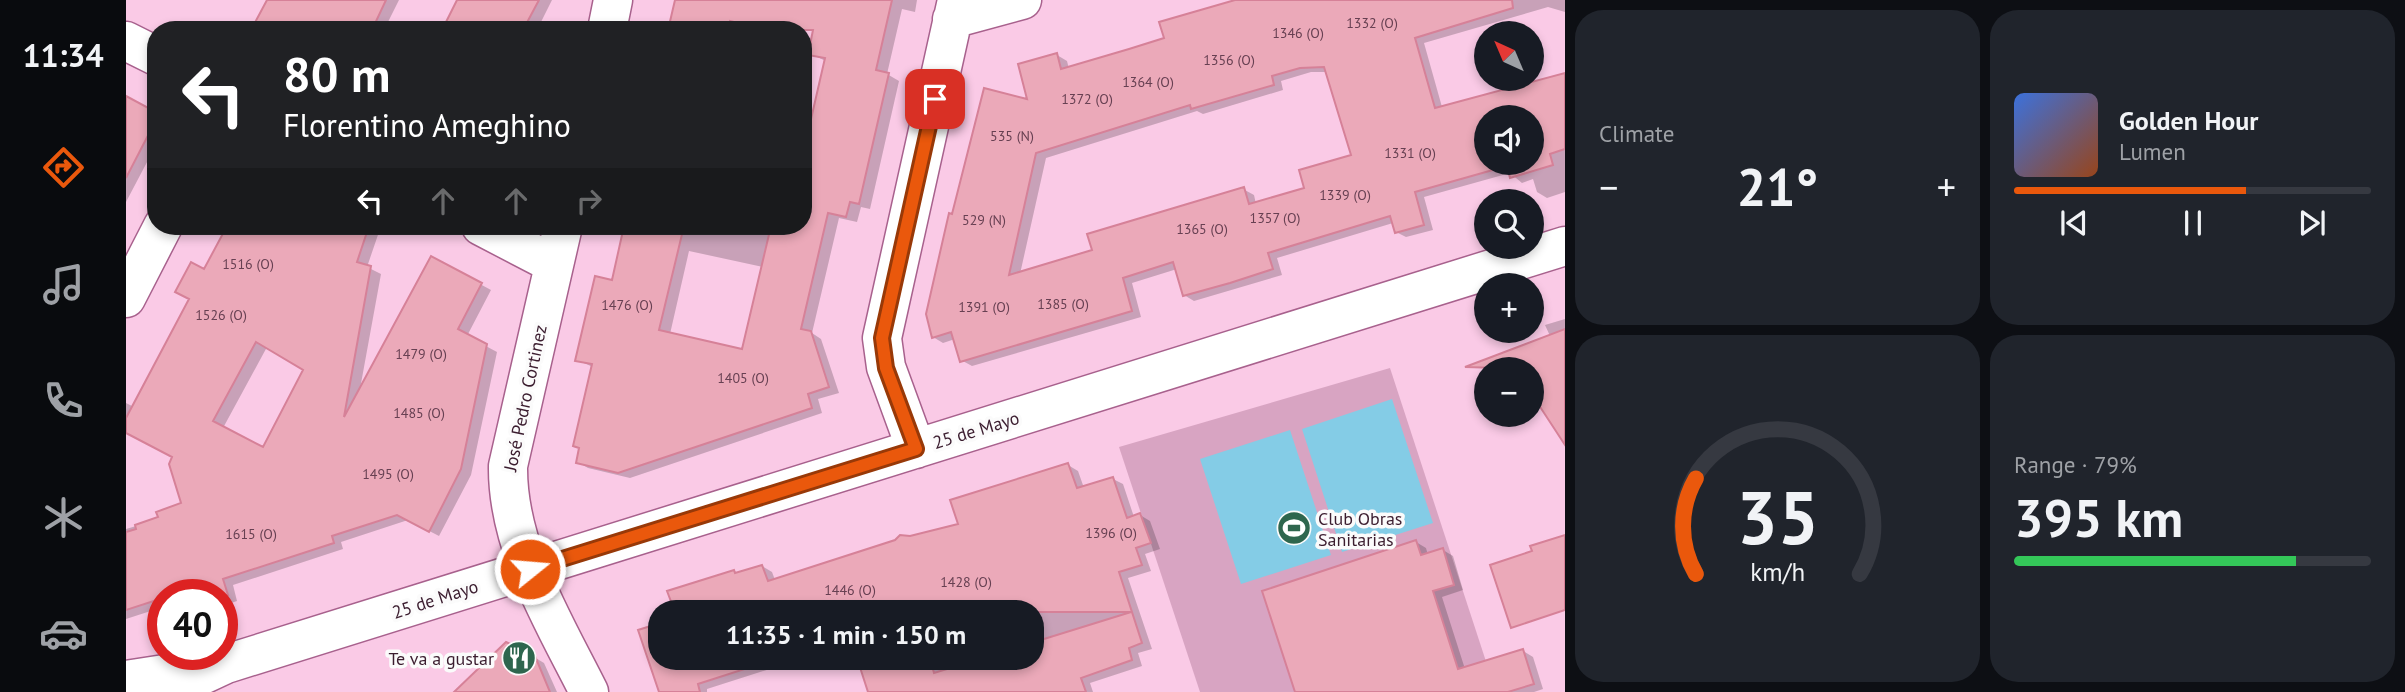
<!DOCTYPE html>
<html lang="en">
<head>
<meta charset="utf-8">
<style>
	:root { --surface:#171b24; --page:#20242c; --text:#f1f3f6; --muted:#9ea1a6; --line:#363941; --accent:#ea580c }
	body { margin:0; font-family:"PT Sans",sans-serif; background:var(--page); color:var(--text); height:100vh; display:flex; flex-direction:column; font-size:26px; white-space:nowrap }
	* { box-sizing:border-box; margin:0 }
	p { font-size:23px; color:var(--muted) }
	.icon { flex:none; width:38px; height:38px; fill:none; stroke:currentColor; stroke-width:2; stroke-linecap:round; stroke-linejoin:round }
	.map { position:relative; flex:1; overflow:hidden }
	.sheet { display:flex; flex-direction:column; gap:10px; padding:10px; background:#0d0f14; width:840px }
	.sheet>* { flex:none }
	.guide { position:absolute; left:21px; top:21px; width:665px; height:214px; border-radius:28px; box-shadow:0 4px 10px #0003; background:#202124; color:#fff; overflow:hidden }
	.needle { width:46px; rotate:316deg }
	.tools { position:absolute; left:1348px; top:21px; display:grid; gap:14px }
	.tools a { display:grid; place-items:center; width:70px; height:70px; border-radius:50%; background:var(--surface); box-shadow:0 4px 10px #0003; font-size:35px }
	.speed { position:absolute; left:21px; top:579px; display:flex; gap:14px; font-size:35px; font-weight:700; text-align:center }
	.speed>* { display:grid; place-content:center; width:91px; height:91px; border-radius:50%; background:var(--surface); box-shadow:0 4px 10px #0003; line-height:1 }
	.speed .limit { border:10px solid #d22; background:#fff; color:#111 }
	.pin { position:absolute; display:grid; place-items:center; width:60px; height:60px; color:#fff; margin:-30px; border-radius:14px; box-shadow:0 4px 10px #0006 }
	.me { position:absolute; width:77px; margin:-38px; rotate:73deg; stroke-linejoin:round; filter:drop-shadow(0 0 5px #0008) }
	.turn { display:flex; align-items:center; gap:24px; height:147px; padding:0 21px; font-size:32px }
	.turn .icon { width:91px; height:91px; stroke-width:2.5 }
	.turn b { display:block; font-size:49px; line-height:60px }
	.lanes { display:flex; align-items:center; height:66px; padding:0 21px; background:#0003; justify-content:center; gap:35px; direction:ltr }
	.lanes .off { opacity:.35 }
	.big { font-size:52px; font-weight:800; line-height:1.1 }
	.sheet .widget { flex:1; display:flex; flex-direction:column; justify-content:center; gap:10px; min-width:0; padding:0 24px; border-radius:28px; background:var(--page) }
	.sheet .dial { align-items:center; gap:0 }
	.dial svg { height:182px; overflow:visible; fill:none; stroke:var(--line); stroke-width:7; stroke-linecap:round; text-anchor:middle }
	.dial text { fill:var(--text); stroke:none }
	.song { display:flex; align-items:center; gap:21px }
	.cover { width:84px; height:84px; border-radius:10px; background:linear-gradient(135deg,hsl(220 70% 55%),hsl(20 70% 35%)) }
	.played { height:7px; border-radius:4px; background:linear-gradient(90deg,var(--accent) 65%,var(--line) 65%) }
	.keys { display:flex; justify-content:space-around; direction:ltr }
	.heat { display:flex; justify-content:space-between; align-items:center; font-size:38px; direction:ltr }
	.charge { height:10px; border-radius:5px; background:linear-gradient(90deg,#34c759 79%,var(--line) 0) }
	.sheet .tiles { flex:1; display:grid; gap:10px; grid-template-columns:repeat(2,1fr) }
	.trip { position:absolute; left:522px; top:600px; width:396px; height:70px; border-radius:28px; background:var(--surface); box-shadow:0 4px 10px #0003; font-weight:800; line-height:70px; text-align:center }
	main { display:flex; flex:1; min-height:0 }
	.menu { display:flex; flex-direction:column; width:126px; justify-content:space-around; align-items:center; background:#090b0e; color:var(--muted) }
	.menu .icon { width:49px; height:49px }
	.menu .active { color:var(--accent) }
	.menu b { font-size:32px; color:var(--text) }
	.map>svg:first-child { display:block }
</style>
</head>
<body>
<main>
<nav class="menu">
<b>11:34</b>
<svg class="icon active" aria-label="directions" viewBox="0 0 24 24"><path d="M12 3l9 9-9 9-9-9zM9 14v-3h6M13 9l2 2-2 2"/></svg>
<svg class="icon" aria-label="music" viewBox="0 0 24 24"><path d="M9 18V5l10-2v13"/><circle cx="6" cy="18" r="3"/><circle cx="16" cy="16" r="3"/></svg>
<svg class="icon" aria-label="phone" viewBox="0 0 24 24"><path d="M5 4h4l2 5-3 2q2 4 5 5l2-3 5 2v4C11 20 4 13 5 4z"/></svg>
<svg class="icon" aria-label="climate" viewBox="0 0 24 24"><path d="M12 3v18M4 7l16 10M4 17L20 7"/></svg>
<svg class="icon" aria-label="car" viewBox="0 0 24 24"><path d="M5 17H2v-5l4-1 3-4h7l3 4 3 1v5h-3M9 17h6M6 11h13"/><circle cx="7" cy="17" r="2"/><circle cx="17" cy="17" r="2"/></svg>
</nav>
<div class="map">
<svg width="1439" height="692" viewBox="0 0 1439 692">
	<rect width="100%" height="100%" fill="#facae6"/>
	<path fill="#d8a4c2" d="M1264 368 1370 692H1074L993 447Z"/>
	<path fill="#84cce6" d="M1266 399 1307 523 1216 552 1176 429Z
		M1164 430 1205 555 1115 584 1074 459Z"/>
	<path fill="#0003" fill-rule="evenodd" d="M158 0H273L259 28 262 30H127Z
		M333 0H426L411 30H318Z
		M551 0H620L649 30H544Z
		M696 0H791L789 12 776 9 761 74 773 81 744 209 735 207 731 222 713 218 686 333 695 339 713 393 692 399 696 413 504 478 462 468 452 462 467 367 451 360 487 282 500 226H677V111L688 114 700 61 684 54ZM563 251 637 267 617 351 544 334Z
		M1135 0H1439V12L1422 7 1298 43 1316 107 1439 75V192L1421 198 1411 192 1407 179 1396 183 1384 173 1298 197 1307 230 1280 237 1270 232 1267 223 1151 258 1156 275 1068 301 1058 295 1051 269 1006 283 1015 317 846 366 835 360 829 339 817 343 807 337 827 216 931 55 941 61 943 69 1040 39ZM1185 72H1201L1227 156 1180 189 1130 204 1128 195 1117 189 968 252 894 274 920 158 1071 111 1077 114 1157 90 1155 81ZM1360 117H1405V163H1360Z
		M0 98 30 114V145L0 202Z
		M103 226H255L241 267 255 274 234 389 306 258 365 290 341 336 371 352 345 475 313 536 282 520 215 542 217 549 107 585 111 601 96 606V595H37V607L0 619V529L34 519 58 504 48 457 0 432V403L8 407ZM141 347 180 369 137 449 97 428Z
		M1439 319V442L1405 369H1375L1370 357 1424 336 1419 325Z
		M942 465 952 471 958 488 987 479 997 484 1008 517 1014 515 1024 521 1034 549 1019 554 1025 571 1002 578 1026 649 1012 653 1016 666 964 683 967 692H744L732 658H905V612H551L544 592 608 572 612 574 636 566 646 572 649 580 834 525Z
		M1290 542 1300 548 1302 555 1317 550 1327 556 1337 590 1316 597 1339 669 1397 651 1407 657 1417 689 1408 692H1171Z
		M521 651 534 658 675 659 581 689V692H535Z
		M408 657 418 663 431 692H331Z"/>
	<path fill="#eba9b9" stroke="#d68198" stroke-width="2" fill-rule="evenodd" d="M141 0H260L246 30H125Z
		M331 0H413L397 30H316Z
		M549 0H766L750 70 763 73 733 204 724 202 720 217 702 213 675 329 685 331 703 387 682 394 686 408 492 473 450 463 453 448 447 446 466 364 449 361 469 276 486 280 498 226H558L533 330 616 349 645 226H677V154L699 58 682 55 687 30H640L604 21 602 30H542Z
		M1109 0H1386L1387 8 1289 38 1309 108 1439 73V149L1424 154 1427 165 1384 178 1381 166 1289 192 1298 225 1269 233 1264 216 1142 253 1147 269 1104 283 1057 296 1047 262 997 278 1006 311 834 362 825 332 806 338 800 314 823 213 826 214 858 88 901 99 892 64 931 53 935 69 1003 49 1038 38 1033 22ZM1198 67 1225 155 1173 170 1178 188 1123 204 1118 187 961 234 966 250 883 275 910 153 1064 105 1065 109 1148 85 1146 76 1174 68ZM1360 117H1405V163H1360Z
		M0 96 30 112V120L0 178Z
		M101 226H243L231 262 245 266 218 417 305 256 356 283 332 329 361 344 335 469 303 532 271 515 206 536 208 543 97 579 102 595H71L69 588 37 595V598L0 610V532L10 529 9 525 32 517 30 512 55 503 43 464 46 457 0 433V418L63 299 49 292 65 262 78 269ZM130 342 177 370 137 447 87 421Z
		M1439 329V445L1405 393V369L1339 367Z
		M942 463 951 488 987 477 1001 518 1014 513 1025 543 1010 548 1016 565 993 572 1016 643 1003 648 1006 660 955 678 960 692H742L731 658H804L808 673 857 658H905V643L1005 612H549L541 591 608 570 609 573 636 565 642 581 769 540 774 535 784 536 832 524 824 500Z
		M1439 535V610L1385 628 1364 565 1406 551 1404 546Z
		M1290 540 1295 555 1317 548 1328 585 1307 591 1332 669 1397 649 1408 684 1382 692H1169L1136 591Z
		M534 623V658H653L572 684 574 692H533L512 630Z
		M380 642 409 656 424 692H328Z"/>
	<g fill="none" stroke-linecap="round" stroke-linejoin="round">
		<g stroke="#a8618d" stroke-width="41">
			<path id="minor" d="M826 19 896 0
				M481 30 487 0
				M0 41 30 56
				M355 226 428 264
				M437 226 382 466C381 547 428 622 463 692
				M0 298 37 226
				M790 449 760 367 756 338 831 0
				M0 680 71 669
				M40 692 100 664 1439 246"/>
		</g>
		<use href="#minor" stroke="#fff" stroke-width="38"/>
	</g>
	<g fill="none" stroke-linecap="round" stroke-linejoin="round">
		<g stroke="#983908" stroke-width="18">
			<path id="route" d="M404 569 790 449 760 368 756 338 809 99"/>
		</g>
		<use href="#route" stroke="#ea580c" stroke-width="12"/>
	</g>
	<defs>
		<g id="stadium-disc" transform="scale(1.75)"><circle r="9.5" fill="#2e664e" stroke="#fbfbfb"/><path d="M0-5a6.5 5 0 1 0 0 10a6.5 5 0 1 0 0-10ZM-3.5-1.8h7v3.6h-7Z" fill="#fff"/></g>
		<g id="restaurant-disc" transform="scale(1.75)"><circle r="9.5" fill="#2e664e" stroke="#fbfbfb"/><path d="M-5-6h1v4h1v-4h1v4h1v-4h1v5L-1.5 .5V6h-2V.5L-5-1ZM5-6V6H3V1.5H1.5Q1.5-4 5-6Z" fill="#fff"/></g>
	</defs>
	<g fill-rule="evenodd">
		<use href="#stadium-disc" x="1168" y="528"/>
		<use href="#restaurant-disc" x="393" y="658"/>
	</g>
	<g text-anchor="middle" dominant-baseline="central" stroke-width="7" stroke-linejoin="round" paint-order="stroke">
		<g font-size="14" fill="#674052">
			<text x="1246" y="23">1332 (O)</text>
			<text x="1172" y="33">1346 (O)</text>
			<text x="1103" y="60">1356 (O)</text>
			<text x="1022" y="82">1364 (O)</text>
			<text x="961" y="99">1372 (O)</text>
			<text x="886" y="136">535 (N)</text>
			<text x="1284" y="153">1331 (O)</text>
			<text x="1219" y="195">1339 (O)</text>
			<text x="1149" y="218">1357 (O)</text>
			<text x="858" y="220">529 (N)</text>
			<text x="1076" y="229">1365 (O)</text>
			<text x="122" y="264">1516 (O)</text>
			<text x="937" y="304">1385 (O)</text>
			<text x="501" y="305">1476 (O)</text>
			<text x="858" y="307">1391 (O)</text>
			<text x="95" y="315">1526 (O)</text>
			<text x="295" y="354">1479 (O)</text>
			<text x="617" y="378">1405 (O)</text>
			<text x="293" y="413">1485 (O)</text>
			<text x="262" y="474">1495 (O)</text>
			<text x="985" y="533">1396 (O)</text>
			<text x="125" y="534">1615 (O)</text>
			<text x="840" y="582">1428 (O)</text>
			<text x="724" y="590">1446 (O)</text>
		</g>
		<g font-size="18" fill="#3b1d2f" stroke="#fbfbfb">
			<text transform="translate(399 398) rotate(-78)">José Pedro Cortinez</text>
			<text transform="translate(850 430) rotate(-17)">25 de Mayo</text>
			<text transform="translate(309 599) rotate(-18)">25 de Mayo</text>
		</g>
		<g font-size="18" fill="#3b1d2f" stroke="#fbfbfb" text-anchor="start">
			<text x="1192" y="518">Club Obras<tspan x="1192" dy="21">Sanitarias</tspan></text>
			<text x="368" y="658" text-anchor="end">Te va a gustar</text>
		</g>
	</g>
</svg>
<div class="tools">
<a><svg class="needle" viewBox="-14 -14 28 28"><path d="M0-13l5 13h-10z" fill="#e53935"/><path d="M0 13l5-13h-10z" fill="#9ea1a6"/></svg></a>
<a><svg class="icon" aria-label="sound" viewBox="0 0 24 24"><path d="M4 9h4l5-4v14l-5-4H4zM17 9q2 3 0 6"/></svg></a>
<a><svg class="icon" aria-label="search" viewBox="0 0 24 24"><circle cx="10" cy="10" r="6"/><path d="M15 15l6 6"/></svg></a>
<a>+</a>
<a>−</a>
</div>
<div class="speed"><div class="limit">40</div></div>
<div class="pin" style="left:809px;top:99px;background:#d93025"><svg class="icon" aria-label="arrive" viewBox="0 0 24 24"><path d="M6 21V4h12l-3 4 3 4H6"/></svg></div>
<svg class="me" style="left:404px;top:569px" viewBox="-20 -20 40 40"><circle r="17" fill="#ea580c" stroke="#fff" stroke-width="3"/><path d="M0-11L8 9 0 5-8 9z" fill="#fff"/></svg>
<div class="trip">11:35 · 1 min · 150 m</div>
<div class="guide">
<div class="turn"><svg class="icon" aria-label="left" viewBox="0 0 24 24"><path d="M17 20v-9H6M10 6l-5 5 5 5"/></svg><div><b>80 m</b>Florentino Ameghino</div></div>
<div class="lanes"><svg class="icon" aria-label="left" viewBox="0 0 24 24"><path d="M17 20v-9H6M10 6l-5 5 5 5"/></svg><svg class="icon off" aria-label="ahead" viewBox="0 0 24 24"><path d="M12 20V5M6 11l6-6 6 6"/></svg><svg class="icon off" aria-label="ahead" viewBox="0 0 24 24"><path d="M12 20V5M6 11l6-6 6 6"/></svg><svg class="icon off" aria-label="right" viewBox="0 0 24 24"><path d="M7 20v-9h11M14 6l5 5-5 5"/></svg></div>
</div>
</div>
<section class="sheet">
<div class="tiles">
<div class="widget"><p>Climate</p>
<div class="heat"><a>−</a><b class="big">21°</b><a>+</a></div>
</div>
<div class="widget">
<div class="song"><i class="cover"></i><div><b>Golden Hour</b><p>Lumen</p></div></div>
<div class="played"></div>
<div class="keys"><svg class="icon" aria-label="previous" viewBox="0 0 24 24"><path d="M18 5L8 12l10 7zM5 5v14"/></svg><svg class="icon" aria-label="pause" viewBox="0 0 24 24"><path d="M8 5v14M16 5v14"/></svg><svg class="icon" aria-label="next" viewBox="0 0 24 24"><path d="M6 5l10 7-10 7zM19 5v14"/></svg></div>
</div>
<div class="widget dial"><svg viewBox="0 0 100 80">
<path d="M14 69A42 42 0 1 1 86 69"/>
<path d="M14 69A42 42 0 0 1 14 27" stroke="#ea580c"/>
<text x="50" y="56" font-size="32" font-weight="700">35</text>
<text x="50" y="72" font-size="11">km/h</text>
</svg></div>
<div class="widget"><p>Range · 79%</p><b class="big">395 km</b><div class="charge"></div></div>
</div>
</section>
</main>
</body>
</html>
